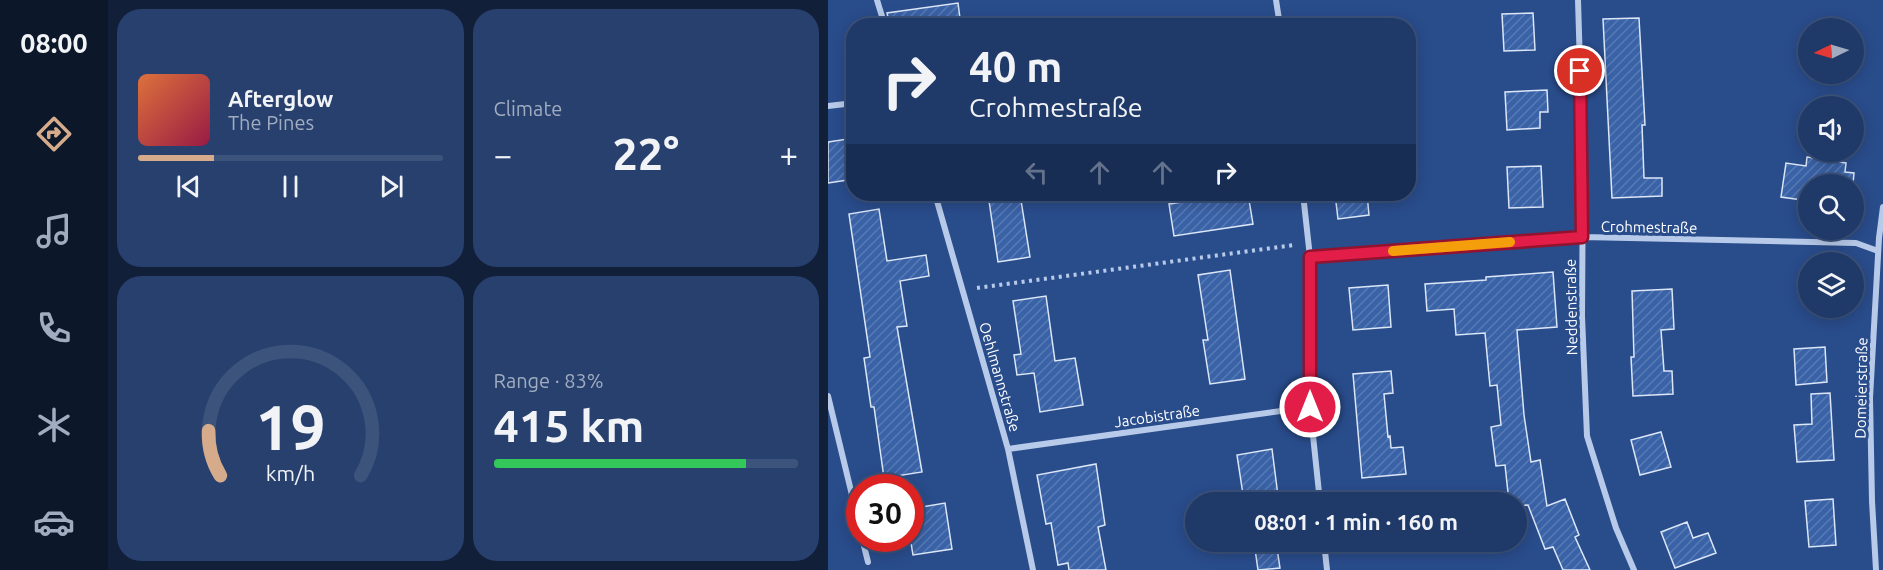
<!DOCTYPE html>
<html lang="en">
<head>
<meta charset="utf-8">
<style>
	:root { --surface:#1f3968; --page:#27406e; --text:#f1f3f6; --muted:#a1acc0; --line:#3c537c; --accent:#d6ab8b }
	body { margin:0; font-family:Ubuntu,sans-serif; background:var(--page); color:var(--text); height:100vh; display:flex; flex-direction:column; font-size:22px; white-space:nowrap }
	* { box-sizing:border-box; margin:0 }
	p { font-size:20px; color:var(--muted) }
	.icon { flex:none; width:33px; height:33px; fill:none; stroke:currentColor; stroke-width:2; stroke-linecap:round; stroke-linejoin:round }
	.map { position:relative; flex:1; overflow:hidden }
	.drawer { display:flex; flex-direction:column; gap:9px; padding:9px; background:#111f39; width:720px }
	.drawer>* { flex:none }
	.hud { position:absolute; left:18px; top:18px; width:570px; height:183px; border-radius:24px; box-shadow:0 3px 15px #0003,0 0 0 2px var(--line); background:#1f3968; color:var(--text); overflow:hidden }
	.needle { width:39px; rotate:265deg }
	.fabs { position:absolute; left:970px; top:18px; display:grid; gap:12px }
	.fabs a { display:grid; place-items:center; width:66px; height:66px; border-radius:50%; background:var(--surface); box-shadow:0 3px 15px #0003,0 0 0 2px var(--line); font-size:30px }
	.speed { position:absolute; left:18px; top:474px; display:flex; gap:12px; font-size:30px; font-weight:700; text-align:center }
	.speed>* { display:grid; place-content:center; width:78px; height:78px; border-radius:50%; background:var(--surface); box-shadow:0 3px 15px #0003,0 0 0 2px var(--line); line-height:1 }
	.speed .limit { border:9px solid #d22; background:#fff; color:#111 }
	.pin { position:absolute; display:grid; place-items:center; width:51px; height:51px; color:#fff; margin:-26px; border:3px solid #fff; border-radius:50%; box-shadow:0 2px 6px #0007 }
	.me { position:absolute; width:66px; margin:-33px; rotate:0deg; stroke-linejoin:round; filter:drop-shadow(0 0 4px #0008) }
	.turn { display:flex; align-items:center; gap:21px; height:126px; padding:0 24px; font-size:27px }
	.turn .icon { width:78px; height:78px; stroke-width:2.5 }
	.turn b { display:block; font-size:42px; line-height:51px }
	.lanes { display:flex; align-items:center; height:57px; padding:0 24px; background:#0003; justify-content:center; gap:30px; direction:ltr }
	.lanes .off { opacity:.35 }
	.big { font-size:45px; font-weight:700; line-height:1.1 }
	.drawer .card { flex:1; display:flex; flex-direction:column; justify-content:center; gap:9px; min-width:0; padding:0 21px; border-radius:24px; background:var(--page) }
	.drawer .dial { align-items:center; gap:0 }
	.dial svg { height:156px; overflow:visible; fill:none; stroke:var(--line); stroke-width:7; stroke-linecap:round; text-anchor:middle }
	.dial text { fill:var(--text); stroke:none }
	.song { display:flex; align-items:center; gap:18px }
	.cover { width:72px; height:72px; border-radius:9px; background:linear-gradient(135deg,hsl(20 70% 55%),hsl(340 70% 35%)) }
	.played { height:6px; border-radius:3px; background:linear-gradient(90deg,var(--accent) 25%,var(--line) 25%) }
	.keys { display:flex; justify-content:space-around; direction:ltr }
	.heat { display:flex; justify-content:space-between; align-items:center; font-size:33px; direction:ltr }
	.charge { height:9px; border-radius:4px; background:linear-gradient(90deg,#34c759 83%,var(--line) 0) }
	.drawer .tiles { flex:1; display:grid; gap:9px; grid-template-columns:repeat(2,1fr) }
	.trip { position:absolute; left:357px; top:492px; width:342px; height:60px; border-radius:30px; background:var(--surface); box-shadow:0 3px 15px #0003,0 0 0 2px var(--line); font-weight:700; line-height:60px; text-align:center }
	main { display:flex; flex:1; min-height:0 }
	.menu { display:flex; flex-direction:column; width:108px; justify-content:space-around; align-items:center; background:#0c172a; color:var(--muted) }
	.menu .icon { width:42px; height:42px }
	.menu .current { color:var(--accent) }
	.menu b { font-size:27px; color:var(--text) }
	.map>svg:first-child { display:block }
</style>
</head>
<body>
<main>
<nav class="menu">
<b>08:00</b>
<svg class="icon current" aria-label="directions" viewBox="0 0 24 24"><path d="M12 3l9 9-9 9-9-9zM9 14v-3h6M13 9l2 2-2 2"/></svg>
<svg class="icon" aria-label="music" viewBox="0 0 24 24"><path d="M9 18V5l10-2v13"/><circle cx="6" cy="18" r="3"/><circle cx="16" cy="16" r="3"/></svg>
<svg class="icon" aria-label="phone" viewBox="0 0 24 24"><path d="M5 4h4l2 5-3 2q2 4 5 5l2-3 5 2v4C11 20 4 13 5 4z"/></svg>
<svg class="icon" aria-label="climate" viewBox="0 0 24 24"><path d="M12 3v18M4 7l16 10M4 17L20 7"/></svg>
<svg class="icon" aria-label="car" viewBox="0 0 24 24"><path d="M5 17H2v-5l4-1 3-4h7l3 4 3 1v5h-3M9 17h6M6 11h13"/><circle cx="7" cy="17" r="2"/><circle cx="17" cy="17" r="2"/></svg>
</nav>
<section class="drawer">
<div class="tiles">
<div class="card">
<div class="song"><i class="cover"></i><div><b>Afterglow</b><p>The Pines</p></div></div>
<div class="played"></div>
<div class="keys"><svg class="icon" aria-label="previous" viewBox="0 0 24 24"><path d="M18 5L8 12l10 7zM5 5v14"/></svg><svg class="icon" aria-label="pause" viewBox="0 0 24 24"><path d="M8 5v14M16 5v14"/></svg><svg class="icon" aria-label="next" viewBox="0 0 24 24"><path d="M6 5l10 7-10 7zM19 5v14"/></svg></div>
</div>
<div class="card"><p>Climate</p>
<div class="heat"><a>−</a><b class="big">22°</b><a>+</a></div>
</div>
<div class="card dial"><svg viewBox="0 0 100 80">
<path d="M14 69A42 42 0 1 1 86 69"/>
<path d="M14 69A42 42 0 0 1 8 46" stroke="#d6ab8b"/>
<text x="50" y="56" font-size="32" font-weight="700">19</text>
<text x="50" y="72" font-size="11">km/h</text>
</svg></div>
<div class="card"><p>Range · 83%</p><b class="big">415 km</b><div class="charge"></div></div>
</div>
</section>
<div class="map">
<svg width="1055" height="570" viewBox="0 0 1055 570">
	<defs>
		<pattern id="building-hatch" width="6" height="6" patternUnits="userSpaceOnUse" patternTransform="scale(1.5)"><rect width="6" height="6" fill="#3a62a7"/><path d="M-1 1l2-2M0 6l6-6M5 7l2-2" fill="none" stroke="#587ab4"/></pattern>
	</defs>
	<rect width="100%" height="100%" fill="#294c8b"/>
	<path fill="url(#building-hatch)" stroke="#dbe6f7" stroke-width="1.5" d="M130 3 133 26H62L59 13Z
		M705 13 707 50 676 51 674 14Z
		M811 18 817 125H814L816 178H834V196L784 198 775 19Z
		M719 90 720 112H712V128L679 130 677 92Z
		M26 138V179L0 183V142Z
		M979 157 1018 163 1017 172 1026 173 1025 184H981V201L953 197 958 163 978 166Z
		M713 166 715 207 681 208 679 167Z
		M160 194H192L202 257 170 262Z
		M409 194H420L425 224 346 236 341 204Z
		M507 194H539L541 215 510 219Z
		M51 209 59 261 98 255 101 276 72 281 79 326 69 327 94 472 56 478 46 407H43L36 358 42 357 21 214Z
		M402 270 417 379 382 384 375 340H380L370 275Z
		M725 272 729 327 689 330 696 415 703 462 712 460 719 506 737 499 751 535 747 537 762 570H735L725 547 717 549 700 505 688 506V502H681L677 465 668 466 663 427 673 425 669 385 662 386 657 333 628 335 626 309 599 311 597 284 658 280V277Z
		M560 285 563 327 525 330 521 288Z
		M844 289 846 329 833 330 836 371H844L845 394 805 396 803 357H806L804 291Z
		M218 296 227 361 247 358 255 405 212 412 206 373 189 375 186 355 193 354 185 301Z
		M997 347 999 382 968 385 966 349Z
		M563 371 565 393 556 394 560 437 562 436 563 448 575 447 578 474 534 478 525 374Z
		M1002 393 1006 460 969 462 966 425 984 424 983 394Z
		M833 432 843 467 812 475 803 440Z
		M444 449 450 496 416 501 409 455Z
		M268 464 277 525 270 527 278 570H241L240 563 230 565 223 523 218 524 209 475Z
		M1005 499 1008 545 981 547 977 501Z
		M117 503 124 549 85 555 82 537V509Z
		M859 522 865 538 880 533 888 553 847 568 833 532Z
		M426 542H448L452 568 430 570Z"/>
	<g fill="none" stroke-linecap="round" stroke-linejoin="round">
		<path stroke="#b7cae9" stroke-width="4" stroke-dasharray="3 4.5" stroke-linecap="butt" d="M149 288 466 245"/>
		<path stroke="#b7cae9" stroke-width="6" d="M49 0 57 26
			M448 0 452 26
			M750 0 755 165 754 316 759 436 788 528 806 570
			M0 106 26 103
			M107 194 180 449 205 570
			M475 194 482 257V407L492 502
			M482 257 755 237 1028 243 1050 251
			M0 396 32 528
			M180 449 482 407
			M34 538 40 562
			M496 542 499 570
			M1048 570 1044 501 1042 398 1051 238 1055 207"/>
	</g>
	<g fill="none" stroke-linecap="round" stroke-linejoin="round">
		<g stroke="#92132f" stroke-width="15">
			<path id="route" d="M482 407V257L754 237 752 71"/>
		</g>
		<use href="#route" stroke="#e11d48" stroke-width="10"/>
		<path stroke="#f59e0b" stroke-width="10" d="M565 251 682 242"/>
	</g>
	<g text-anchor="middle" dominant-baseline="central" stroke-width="6" stroke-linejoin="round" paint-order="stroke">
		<g font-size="15" fill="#fff" stroke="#294c8b">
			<text transform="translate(821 227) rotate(1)">Crohmestraße</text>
			<text transform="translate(743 307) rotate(-91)">Neddenstraße</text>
			<text transform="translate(172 377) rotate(74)">Oehlmannstraße</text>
			<text transform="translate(1033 388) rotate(-89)">Domeierstraße</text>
			<text transform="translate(329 416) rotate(-8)">Jacobistraße</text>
		</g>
	</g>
</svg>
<div class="fabs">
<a><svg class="needle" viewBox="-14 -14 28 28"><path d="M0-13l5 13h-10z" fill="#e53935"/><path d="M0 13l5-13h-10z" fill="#a1acc0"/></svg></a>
<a><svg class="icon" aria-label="sound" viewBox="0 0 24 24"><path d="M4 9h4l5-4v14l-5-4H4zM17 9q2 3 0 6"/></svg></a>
<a><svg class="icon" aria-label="search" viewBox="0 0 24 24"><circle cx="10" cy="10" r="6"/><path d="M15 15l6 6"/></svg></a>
<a><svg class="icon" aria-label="layers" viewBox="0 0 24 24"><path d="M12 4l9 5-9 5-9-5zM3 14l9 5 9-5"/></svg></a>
</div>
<div class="speed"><div class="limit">30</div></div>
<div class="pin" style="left:752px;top:71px;background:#d93025"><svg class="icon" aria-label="arrive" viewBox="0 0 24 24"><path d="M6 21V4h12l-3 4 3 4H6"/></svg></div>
<svg class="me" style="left:482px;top:407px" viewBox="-20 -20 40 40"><circle r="17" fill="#e11d48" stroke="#fff" stroke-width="3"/><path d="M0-11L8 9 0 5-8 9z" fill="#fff"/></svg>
<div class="trip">08:01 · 1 min · 160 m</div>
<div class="hud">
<div class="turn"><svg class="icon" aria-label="right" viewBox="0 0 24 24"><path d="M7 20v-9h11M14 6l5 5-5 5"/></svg><div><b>40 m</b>Crohmestraße</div></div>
<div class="lanes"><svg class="icon off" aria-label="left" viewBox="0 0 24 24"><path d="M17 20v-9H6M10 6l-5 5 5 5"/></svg><svg class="icon off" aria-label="ahead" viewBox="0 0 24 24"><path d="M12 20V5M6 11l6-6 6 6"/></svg><svg class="icon off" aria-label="ahead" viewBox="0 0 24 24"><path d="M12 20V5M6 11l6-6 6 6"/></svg><svg class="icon" aria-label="right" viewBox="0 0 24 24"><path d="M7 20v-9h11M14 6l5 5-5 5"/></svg></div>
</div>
</div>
</main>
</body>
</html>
